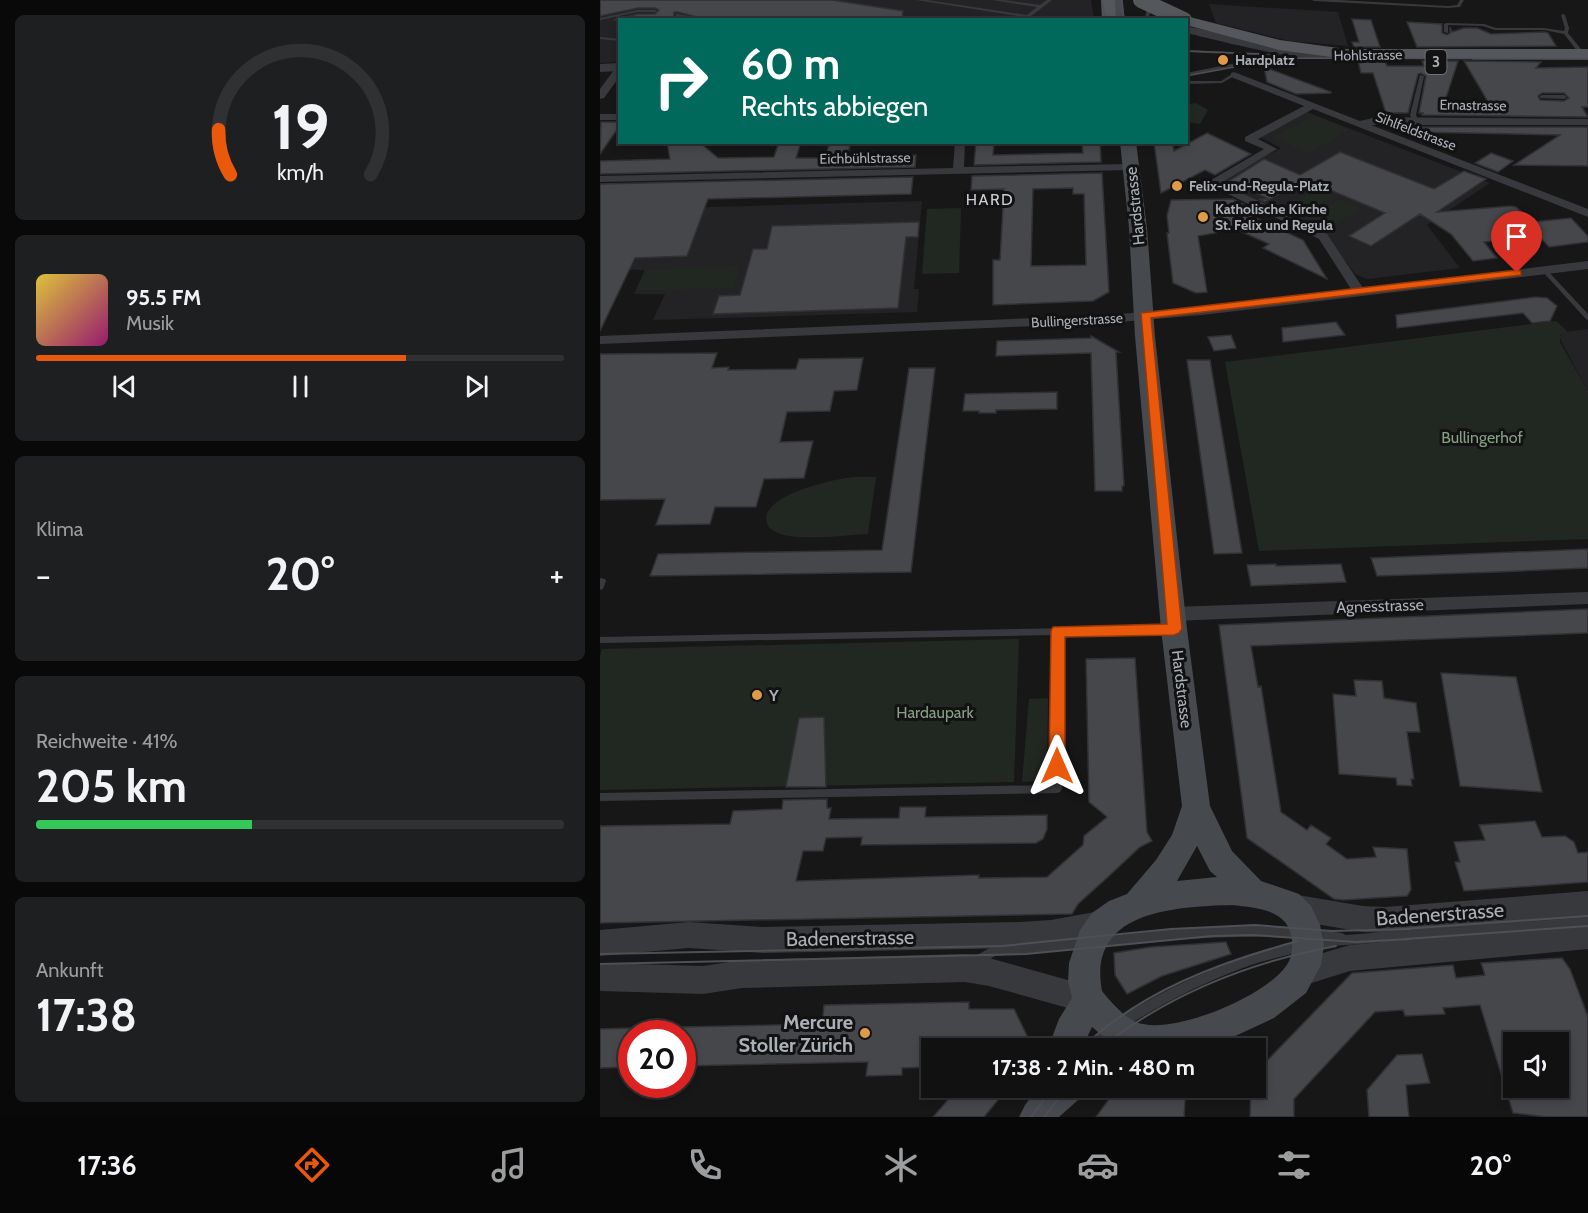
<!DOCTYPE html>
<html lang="de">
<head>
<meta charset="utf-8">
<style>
	:root { --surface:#111112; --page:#1e1f20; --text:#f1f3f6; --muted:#9c9d9f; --line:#303132; --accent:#ea580c }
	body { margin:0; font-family:Cabin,sans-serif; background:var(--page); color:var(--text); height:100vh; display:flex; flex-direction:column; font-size:22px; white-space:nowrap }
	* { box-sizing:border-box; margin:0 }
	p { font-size:20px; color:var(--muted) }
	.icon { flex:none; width:33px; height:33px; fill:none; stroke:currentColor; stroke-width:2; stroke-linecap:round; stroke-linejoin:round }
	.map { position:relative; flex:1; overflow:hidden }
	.side { display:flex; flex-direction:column; gap:15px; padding:15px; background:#09090a; width:600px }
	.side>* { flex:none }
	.top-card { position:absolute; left:18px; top:18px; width:570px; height:126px; border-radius:0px; box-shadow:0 3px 9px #0003,0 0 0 2px var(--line); background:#00695c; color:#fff; overflow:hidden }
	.fabs { position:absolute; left:903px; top:1032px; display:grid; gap:12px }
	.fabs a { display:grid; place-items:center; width:66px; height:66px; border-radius:0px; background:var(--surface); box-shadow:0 3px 9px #0003,0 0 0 2px var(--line); font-size:30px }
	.speed { position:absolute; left:18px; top:1020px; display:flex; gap:12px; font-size:30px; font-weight:700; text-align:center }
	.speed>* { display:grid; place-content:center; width:78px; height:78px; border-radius:50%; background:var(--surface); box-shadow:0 3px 9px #0003,0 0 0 2px var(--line); line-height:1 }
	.speed .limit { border:9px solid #d22; background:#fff; color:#111 }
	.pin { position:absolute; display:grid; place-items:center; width:51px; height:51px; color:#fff; margin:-62px -26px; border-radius:50% 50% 50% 0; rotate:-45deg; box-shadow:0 0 6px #0007 }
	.pin .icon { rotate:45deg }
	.me { position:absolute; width:66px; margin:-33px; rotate:0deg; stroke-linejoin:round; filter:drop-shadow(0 0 4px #0008) }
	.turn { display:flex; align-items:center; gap:21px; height:126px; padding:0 24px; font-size:27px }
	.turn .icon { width:78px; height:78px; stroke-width:2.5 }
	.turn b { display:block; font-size:42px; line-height:51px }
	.big { font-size:45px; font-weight:700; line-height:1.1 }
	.side .widget { flex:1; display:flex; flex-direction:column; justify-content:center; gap:9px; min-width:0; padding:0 21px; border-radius:9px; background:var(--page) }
	.side .dial { align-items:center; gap:0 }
	.dial svg { height:156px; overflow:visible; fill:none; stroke:var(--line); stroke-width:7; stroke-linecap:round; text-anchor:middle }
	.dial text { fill:var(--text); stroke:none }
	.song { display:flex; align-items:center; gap:18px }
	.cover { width:72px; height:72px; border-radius:9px; background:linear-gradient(135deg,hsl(50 70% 55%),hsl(320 70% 35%)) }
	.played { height:6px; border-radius:3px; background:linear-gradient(90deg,var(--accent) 70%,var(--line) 70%) }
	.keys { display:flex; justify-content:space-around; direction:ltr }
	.heat { display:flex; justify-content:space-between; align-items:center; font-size:33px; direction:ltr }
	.charge { height:9px; border-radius:4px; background:linear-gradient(90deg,#34c759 41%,var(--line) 0) }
	.trip { position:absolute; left:321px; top:1038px; width:345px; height:60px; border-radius:0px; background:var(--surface); box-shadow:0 3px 9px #0003,0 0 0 2px var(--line); font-weight:700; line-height:60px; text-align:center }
	.tab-bar { display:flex; height:96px; justify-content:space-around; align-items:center; background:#070707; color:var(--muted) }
	.tab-bar .icon { width:42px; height:42px }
	.tab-bar .on { color:var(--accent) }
	.tab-bar b { font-size:27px; color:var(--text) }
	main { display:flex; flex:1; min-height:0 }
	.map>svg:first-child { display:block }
</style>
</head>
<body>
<main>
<section class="side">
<div class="widget dial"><svg viewBox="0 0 100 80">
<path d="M14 69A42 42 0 1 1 86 69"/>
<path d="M14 69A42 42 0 0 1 8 46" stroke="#ea580c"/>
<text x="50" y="56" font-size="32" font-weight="700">19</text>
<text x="50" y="72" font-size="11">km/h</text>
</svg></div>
<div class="widget">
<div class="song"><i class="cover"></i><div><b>95.5 FM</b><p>Musik</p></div></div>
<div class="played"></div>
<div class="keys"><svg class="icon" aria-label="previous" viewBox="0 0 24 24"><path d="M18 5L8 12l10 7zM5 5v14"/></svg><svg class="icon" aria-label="pause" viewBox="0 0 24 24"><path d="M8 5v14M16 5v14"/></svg><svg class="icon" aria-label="next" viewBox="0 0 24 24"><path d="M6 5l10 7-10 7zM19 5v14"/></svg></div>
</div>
<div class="widget"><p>Klima</p>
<div class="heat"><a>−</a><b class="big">20°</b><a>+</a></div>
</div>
<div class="widget"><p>Reichweite · 41%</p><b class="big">205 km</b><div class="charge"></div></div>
<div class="widget"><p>Ankunft</p><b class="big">17:38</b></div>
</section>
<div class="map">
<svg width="988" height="1117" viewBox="0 0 988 1117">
	<rect width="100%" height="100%" fill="#171718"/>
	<path fill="#232325" d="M0 0H491L494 19 20 20 19 62 0 63Z
		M609 4 738 12 748 46 690 41 616 23Z
		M707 112 890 183 827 225 860 268 767 279 755 274 725 234 621 185 620 181 681 148 660 137Z
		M322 201 314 289H319L317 312 53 320 65 294H34L45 270 0 269V210Z
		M988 329V391L959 337 964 332Z"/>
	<path fill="#212821" d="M596 103 608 110 600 124 587 122V104Z
		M714 116 750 130 708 153 673 138Z
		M717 188 734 196 701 215 684 207Z
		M741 199 762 208 734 226 713 216Z
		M361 208 359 273 322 274 327 209Z
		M139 266 134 288 36 291 45 270Z
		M956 321 967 331 960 335V342L988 391V539L659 551 625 362Z
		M253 477H276L268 534C246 535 194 542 176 532 171 530 168 527 167 523 158 495 235 479 253 477Z
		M419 639 414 782 0 790V656L2 649Z
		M448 698 447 781 422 782 429 699Z"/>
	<path fill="#46474b" stroke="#313134" stroke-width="1.5" fill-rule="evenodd" d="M0 0H232L303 11 302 20H108L78 12H74V17L81 20H13L38 14H55L59 10 55 8H38L0 16Z
		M752 19 771 20 780 47H754L752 42H759Z
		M807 22 842 24V33L847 35 850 33V27L852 32 864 28H877L891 34 944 32 948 33 956 46 817 47Z
		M758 61H785L787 66H824L822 61H858L844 104 890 105 864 61 941 62 936 68 988 67V107H982L988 117 822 115 823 113H819L826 76 821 73 818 74 808 113H786L773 73H761ZM942 93H964L969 98 964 101 940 100 938 96Z
		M664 67 731 92V93L696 94 667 82Z
		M1 122H20V131H16L0 154Z
		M816 127H988V166L914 165 960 135 814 132Z
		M607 133 651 154 615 175 605 170 561 193 554 142H572L574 151Z
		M67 142H99L118 158 174 157 179 142H201L196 158H225L230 142H251L247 157 316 155 315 167 0 174V161L70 159Z
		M376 142H394L393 155 483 153 482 142H500L501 162 374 165Z
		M740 152 834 189 864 171 886 179 837 212 911 206 916 207 933 222 971 218 988 236V242L949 247 939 236 884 242 897 258 873 261 851 234 820 214 771 246 749 236 785 213 704 179 665 202 659 199H669L629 181 664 159 700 175Z
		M891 153 913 161 898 172 875 163Z
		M502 173 509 292 493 301 393 305V260H400L404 189 371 190 372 176ZM473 188V194H484L486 265 431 266 433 189Z
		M313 177 311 194 108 199 87 256 35 258 0 331V184Z
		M633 199 653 209 645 213 703 240 727 279 663 248 669 244 620 222 621 232 598 236 607 292 596 293 573 283 567 233H569L567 216 571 200Z
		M319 222 318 237H306L298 308 113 314 119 296 140 295 153 249H167L172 226Z
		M936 297 947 298 957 306 950 321 932 323 923 313 797 328 796 315Z
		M736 322 745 335 683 342 682 328Z
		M631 335 636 348 614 351 608 337Z
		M491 336 519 352H516L524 486H522V491H495L491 353 396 356 397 341 491 338Z
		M117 353 112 368 129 367 128 370 196 369 199 359 263 358 257 390 234 391 230 411 187 412 180 442 213 441 204 478 164 479 156 507H115L110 524 56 525 65 499 0 500V354Z
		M587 360H610L642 553 614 554Z
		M309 368H335L311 572 50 576 58 554 282 550Z
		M457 392V409L396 410V413H379V411H363L365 394Z
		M988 549V568L898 572 777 576 771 558Z
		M676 564V566L741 564 746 582 651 586 647 565Z
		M988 609V633L651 646 658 687 661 686 681 812 707 830 711 825 731 838 726 844 747 859 776 857 773 847 807 849 811 890 807 896 743 900 734 899 647 838 619 625Z
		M535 658 547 832 552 841 540 847 508 877 478 904 472 914 0 923V826L130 824 133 811 182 809 183 800 227 799V808H231L229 819 299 818 300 807H326L325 817 447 815V829L443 839 436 843 261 845 262 837 226 838 223 851H203L196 881 379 875V878L447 877 483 845 484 836 507 817 489 802 486 659Z
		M841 673 916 677 942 792 860 786Z
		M754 680 782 681 784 698 816 703 820 732H807L814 779H811L812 786 797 785 796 778 739 774 733 694 756 696Z
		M224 717 226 787H186L199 718Z
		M935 821 942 837 965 836 974 842 978 853 988 852V882L864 891 855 862H860L854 842 885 840 879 825Z
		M626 942 631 954 562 976 527 994 515 975 514 953 551 947Z
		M962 958 970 969 988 1017V1117H946L913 1113 880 1005 843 1008 845 1014 805 1016 803 1010 775 1012 694 1099V1117H650L651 1088H656V1072L752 973 853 965 856 978 885 975 881 963ZM914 1042H958V1088H914Z
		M369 1002V1009H414L433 1048 336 1047 332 1048V1067L302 1068V1075L266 1076 268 1062 82 1066V1027L222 1024 224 1005Z
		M32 1028V1067L0 1068V1029Z
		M822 1054 830 1083 806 1085 809 1117H769L767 1090 797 1055Z
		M358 1088H408L384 1117H333Z
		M517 1088H586L584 1117H496Z"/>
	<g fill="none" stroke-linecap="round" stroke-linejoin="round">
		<path fill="#38393d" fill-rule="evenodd" d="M316 0H327L427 15 437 7 392 0H404L440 5 447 0H452L426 20H422L424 17Z
			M712 0H739L848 6 857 5 860 0H864L860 7 848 8 714 1Z
			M551 2 553 3 548 20H544L549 3Z
			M38 10H55L57 11 55 12H38L0 20V18Z
			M78 14 104 19 106 20H94L76 16V14Z
			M963 14 965 15 969 28 968 33 985 54V56H981L964 34 944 30H895L883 26 848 25V33L844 32V24L846 23 884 24 896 28H944L964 31 965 28 961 15Z
			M0 37 20 39V41L0 39Z
			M586 50 754 58 756 59 754 60 586 52Z
			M667 57 669 58V59L586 76V73Z
			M874 58H988V60H872V59Z
			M632 74 636 75 622 83 586 84V81H621Z
			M820 75 824 76 816 115 818 120 815 122 813 121 810 115Z
			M942 95H964L967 97 964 99 940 98V96Z
			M944 268 946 269 988 314V320L986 319 942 271V269Z
			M0 578 5 579 6 581 3 589 0 590Z
			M571 626 574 627 575 629 574 631 571 632 462 634V789L460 792 457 793 0 801V793L452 785 454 635 0 643V637Z
			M988 917V927L733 946 714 949 710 948 709 944 710 940 713 939 709 938 708 934 709 930 713 929 742 933 746 935Z
			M625 926H675L700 928 704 929 705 933 704 937 700 938C633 934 567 940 501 947L497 946 496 942 497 938 501 937 576 929Z
			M485 939 489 940 490 944 489 948 485 949 395 956 376 967 372 966 370 962 372 958 393 946Z
			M701 941 705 942 706 946 705 950C687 956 668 959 651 965 606 981 565 1002 525 1027L521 1029 517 1027 515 1023 517 1019C574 983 635 957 701 941Z
			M510 1025 514 1027 516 1031 514 1035 499 1048H485C488 1040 501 1029 510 1025Z"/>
		<path fill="#38393d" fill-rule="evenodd" d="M20 65V76L4 98 0 99V89L17 66Z
			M634 72 760 121 777 117 988 119V125H771L988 209V217L713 109 658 139 677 149 621 183 727 234 763 288 988 261V269L602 315 508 323 0 344V336L508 315 602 307 751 289 719 239 606 183 664 149 645 141V137L704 106 631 77V73Z
			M0 114H20V120H0Z
			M355 142H365L364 167 531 164 537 167 531 170 0 182V176L353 168Z
			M988 592V604L573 621 567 619 564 614 567 609 573 607Z"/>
		<path fill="#38393d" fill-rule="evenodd" d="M586 26 683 47 742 50 748 54C729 71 614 39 586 33Z
			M20 63V71L0 72V64Z
			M988 891V917L785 933 763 932 692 920 682 916 678 907 682 898 692 894 763 906 785 907Z
			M500 911 510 915 514 924 510 933 451 946 420 948 162 953 89 948 0 956V930L89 922 162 927 420 922 451 920Z
			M988 923V949L750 971 702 986 692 982 688 972 692 962 750 945Z
			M365 954 389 958 489 986 499 990 503 1000 499 1010 489 1014 389 986 365 982 142 988 103 994 0 991V963L103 966 142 960Z"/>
		<path fill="#46494d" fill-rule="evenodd" d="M510 0H522L525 20H511Z
			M520 142H536L547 228 555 336 587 629 610 806 632 851 661 881 699 894 711 906 720 925 724 945 721 965 706 993 674 1018 618 1044 606 1048H517L492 1027 482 1048H448L459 1019 472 998 468 981 469 963 480 930 492 913 509 901 527 894 556 860 572 835 582 806 561 629 535 336 529 228ZM597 846 610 871 617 877 577 881ZM632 905C657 908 690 909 692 941 692 948 692 957 688 963 670 995 571 1037 536 1022 524 1017 510 1001 502 991 487 910 575 907 632 905Z
			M438 1088H483L478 1100 459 1117H419L425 1105Z"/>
		<path fill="#54575c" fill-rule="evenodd" d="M501 0H515L516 20H502Z
			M586 16 680 40 746 49H988V59H746L679 50 586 25V20H579Z"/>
		<path stroke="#4d5054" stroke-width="1.5" d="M502 0 505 20
			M522 0 524 20
			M586 51 664 54
			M586 76 682 58 988 59"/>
		<path stroke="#4d5054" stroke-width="2" d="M803 929 988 916
			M805 939 988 926
			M0 954 402 946 571 929 655 925 732 931 810 929
			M0 964 426 954 612 936 653 935 756 942 811 939
			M482 1048C541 991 620 962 698 941
			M500 1048C569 994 650 962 736 946
			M431 1117 453 1088
			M444 1117 467 1088"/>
		<path stroke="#54575c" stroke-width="16" d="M541 0 584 20"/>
	</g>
	<path fill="#ea580c" stroke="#983908" stroke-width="1.5" d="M917 270 921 271V275L551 318 582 629 579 633 574 635 465 637V766L463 771 457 773 451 771 449 766 451 631 453 627 567 624 541 313Z"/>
	<g fill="#e19b47" stroke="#121213" stroke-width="2">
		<circle cx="623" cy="60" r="6"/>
		<circle cx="577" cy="186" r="6"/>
		<circle cx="603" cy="217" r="6"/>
		<circle cx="157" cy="695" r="6"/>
		<circle cx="265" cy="1033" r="6"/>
	</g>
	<g text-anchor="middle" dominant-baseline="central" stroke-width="6" stroke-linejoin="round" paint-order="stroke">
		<g font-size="14" fill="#aab0b7" stroke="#121213">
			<text transform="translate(768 55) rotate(-1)">Hohlstrasse</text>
			<text transform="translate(873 105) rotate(1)">Ernastrasse</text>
			<text transform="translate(816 131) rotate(21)">Sihlfeldstrasse</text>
			<text transform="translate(265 158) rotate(-1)">Eichbühlstrasse</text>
			<text transform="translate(477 320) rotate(-3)">Bullingerstrasse</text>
		</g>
		<g font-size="14" font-weight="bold" fill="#aab0b7" stroke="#121213" text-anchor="start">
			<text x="635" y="60">Hardplatz</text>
			<text x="589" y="186">Felix-und-Regula-Platz</text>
			<text x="615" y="209">Katholische Kirche<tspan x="615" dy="16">St. Felix und Regula</tspan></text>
		</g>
		<rect fill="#121213" stroke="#7c8186" stroke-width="1.5" x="825.5" y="50" width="21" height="24" rx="4.5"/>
		<g font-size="15" font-weight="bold" fill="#aab0b7">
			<text x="836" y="62">3</text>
		</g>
		<g font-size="16" letter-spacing="1.5" fill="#cbced4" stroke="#121213">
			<text x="390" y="199">HARD</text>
		</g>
		<g font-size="16" fill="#aab0b7" stroke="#121213">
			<text transform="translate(535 206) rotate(-96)">Hardstrasse</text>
			<text transform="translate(780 606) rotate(-2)">Agnesstrasse</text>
			<text transform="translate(582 689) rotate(83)">Hardstrasse</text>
		</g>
		<g font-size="16" fill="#85a083" stroke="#121213">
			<text x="882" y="437">Bullingerhof</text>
			<text x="335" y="712">Hardaupark</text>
		</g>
		<g font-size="16" font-weight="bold" fill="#aab0b7" stroke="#121213" text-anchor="start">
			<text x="169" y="695">Y</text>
		</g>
		<g font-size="20" fill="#aab0b7" stroke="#121213">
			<text transform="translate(840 914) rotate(-4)">Badenerstrasse</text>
			<text transform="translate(250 938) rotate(-1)">Badenerstrasse</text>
		</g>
		<g font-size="20" font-weight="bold" fill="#aab0b7" stroke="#121213" text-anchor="end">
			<text x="253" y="1022">Mercure<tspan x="253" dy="23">Stoller Zürich</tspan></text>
		</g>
	</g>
</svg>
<div class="fabs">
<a><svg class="icon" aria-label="sound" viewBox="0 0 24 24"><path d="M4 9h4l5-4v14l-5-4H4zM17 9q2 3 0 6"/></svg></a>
</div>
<div class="speed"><div class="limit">20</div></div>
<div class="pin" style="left:917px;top:273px;background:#d93025"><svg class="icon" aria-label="arrive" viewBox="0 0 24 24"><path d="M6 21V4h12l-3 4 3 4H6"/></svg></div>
<svg class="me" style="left:457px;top:766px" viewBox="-20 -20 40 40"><path d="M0-17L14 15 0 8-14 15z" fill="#ea580c" stroke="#fff" stroke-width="4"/></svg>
<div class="trip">17:38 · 2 Min. · 480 m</div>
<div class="top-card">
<div class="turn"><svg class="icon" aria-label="right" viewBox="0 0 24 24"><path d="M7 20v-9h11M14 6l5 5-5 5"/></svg><div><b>60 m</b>Rechts abbiegen</div></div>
</div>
</div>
</main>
<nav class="tab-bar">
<b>17:36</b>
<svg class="icon on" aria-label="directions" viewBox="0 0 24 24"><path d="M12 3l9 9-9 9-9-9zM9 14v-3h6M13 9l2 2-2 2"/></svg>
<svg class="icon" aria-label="music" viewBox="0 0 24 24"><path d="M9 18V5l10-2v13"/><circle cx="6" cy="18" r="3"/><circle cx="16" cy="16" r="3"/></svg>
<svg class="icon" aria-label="phone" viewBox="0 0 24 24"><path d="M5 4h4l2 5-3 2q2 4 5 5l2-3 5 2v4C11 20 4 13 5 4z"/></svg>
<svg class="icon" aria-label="climate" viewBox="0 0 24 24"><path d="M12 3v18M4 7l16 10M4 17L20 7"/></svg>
<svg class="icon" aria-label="car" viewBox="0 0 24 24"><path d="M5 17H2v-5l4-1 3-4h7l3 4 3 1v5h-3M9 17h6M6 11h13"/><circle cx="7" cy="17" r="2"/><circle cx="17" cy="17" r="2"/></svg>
<svg class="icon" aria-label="filters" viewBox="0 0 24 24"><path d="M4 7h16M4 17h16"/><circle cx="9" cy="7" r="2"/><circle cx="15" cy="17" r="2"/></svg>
<b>20°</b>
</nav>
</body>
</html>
